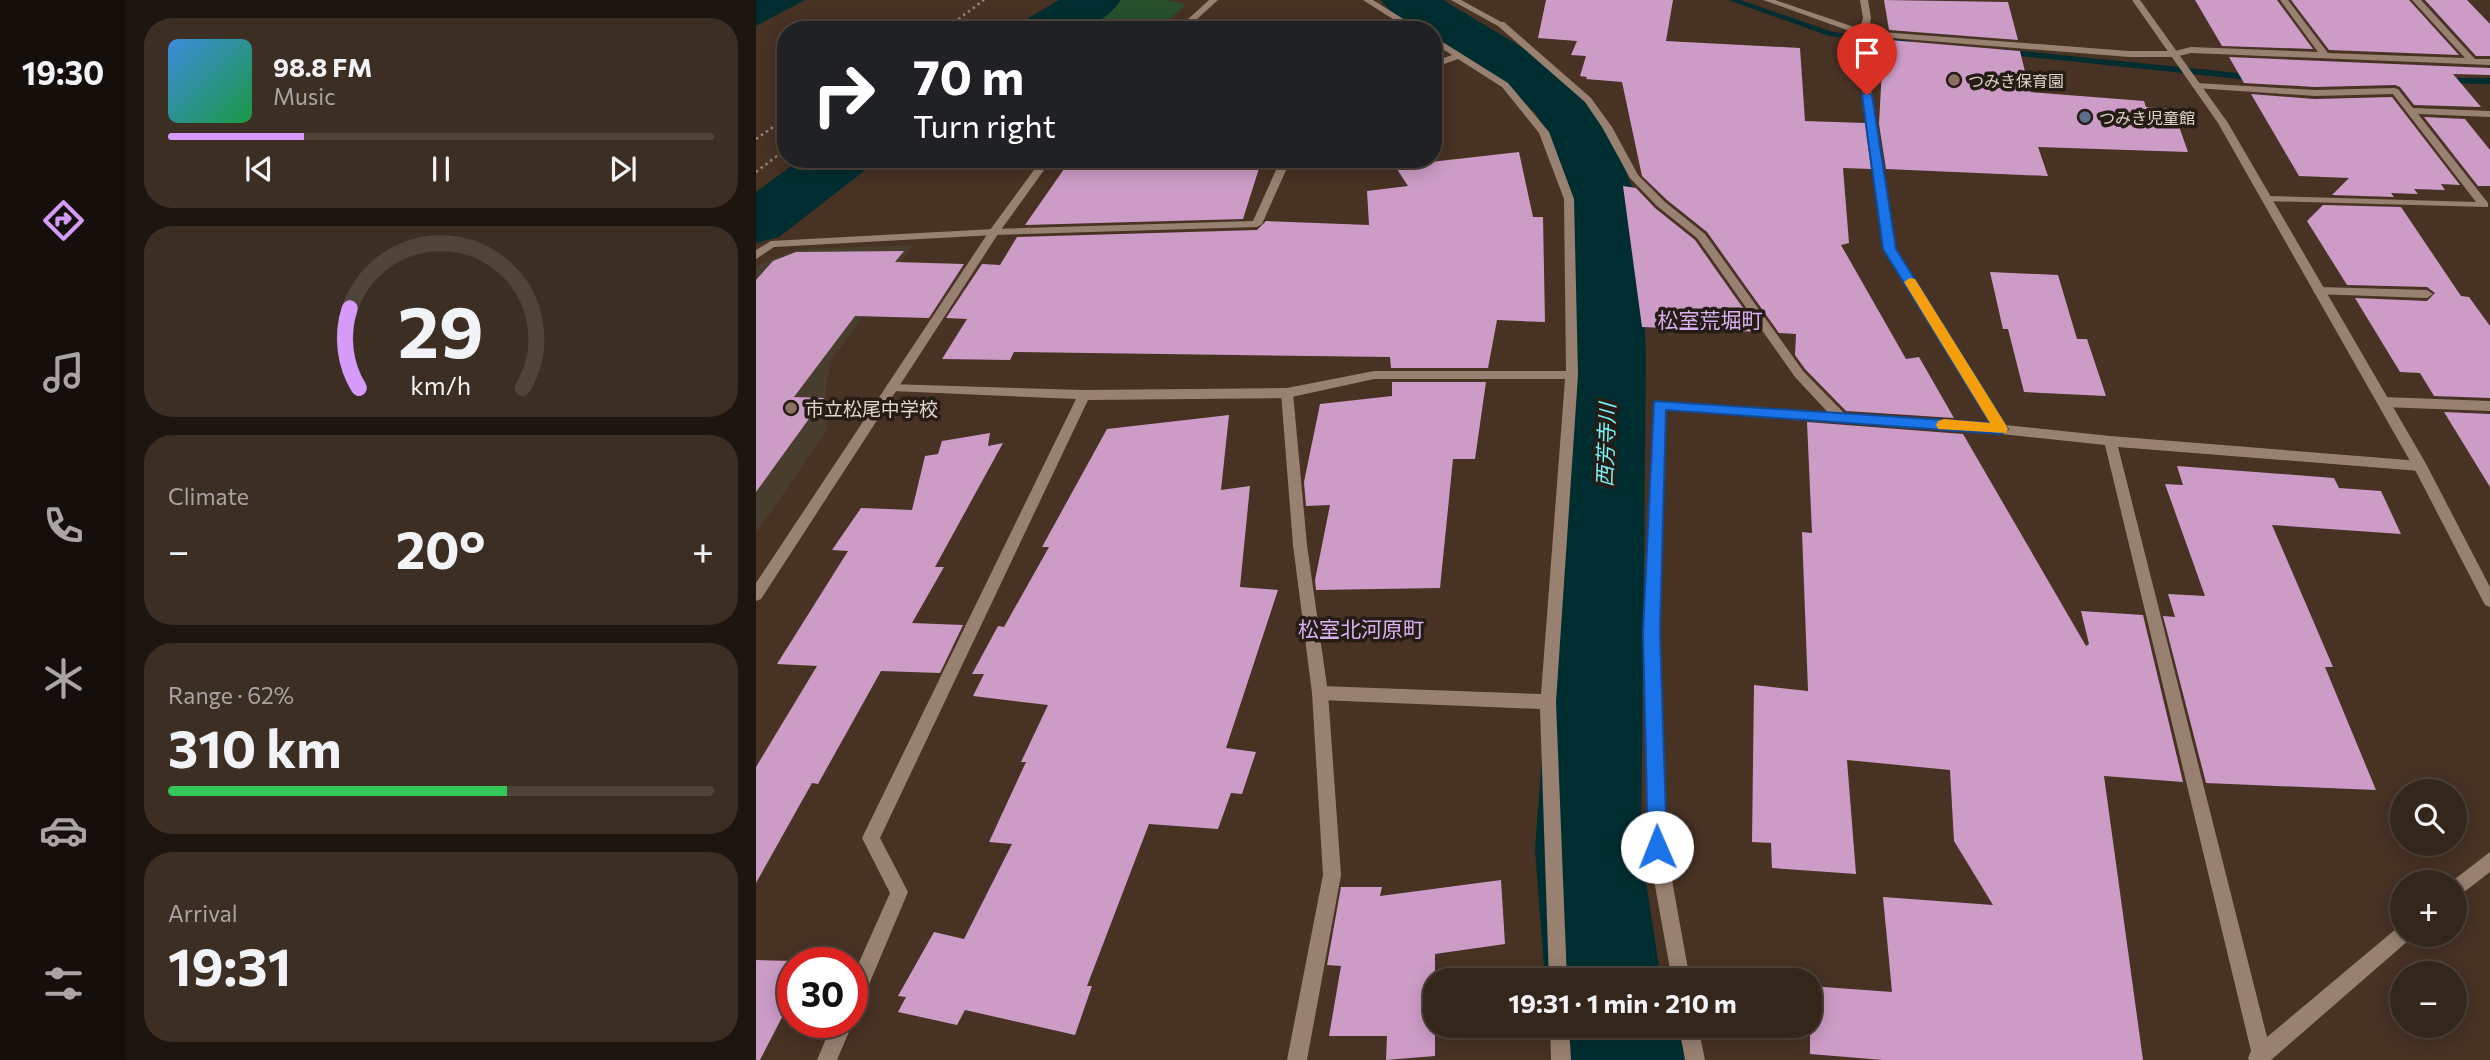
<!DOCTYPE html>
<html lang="en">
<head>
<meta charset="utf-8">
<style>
	:root { --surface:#35261b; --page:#3d2e24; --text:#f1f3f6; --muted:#aaa5a3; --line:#4f433a; --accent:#d69bfa }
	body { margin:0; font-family:Commissioner,"Noto Sans JP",sans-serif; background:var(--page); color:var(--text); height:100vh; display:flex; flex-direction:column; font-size:26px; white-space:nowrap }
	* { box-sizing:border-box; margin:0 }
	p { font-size:23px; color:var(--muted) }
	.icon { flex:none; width:38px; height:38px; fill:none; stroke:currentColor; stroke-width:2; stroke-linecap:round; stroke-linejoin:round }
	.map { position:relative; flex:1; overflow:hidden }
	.side { display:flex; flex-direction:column; gap:18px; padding:18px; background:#1d150f; width:630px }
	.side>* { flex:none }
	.hud { position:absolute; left:21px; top:21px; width:665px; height:147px; border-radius:28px; box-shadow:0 4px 18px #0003,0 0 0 2px var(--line); background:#202124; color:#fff; overflow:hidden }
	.controls { position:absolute; left:1634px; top:779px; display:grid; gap:14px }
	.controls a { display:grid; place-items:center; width:77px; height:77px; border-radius:50%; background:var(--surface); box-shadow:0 4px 18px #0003,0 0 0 2px var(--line); font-size:35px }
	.speed { position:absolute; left:21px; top:947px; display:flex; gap:14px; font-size:35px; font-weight:700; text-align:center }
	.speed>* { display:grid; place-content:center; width:91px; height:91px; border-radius:50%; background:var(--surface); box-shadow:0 4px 18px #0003,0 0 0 2px var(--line); line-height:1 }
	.speed .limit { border:10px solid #d22; background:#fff; color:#111 }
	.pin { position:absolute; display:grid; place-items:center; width:60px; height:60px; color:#fff; margin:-72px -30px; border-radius:50% 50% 50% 0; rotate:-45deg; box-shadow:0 0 7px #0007 }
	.pin .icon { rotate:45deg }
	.me { position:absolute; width:77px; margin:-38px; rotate:359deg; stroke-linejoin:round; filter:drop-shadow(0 0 5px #0008) }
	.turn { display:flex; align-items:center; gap:24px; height:147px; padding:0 21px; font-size:32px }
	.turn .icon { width:91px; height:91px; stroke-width:2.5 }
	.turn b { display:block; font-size:49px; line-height:60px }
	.big { font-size:52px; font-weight:700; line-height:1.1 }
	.side .widget { flex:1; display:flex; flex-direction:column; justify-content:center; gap:10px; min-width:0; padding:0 24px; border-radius:28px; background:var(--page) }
	.side .dial { align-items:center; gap:0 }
	.dial svg { height:182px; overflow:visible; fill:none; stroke:var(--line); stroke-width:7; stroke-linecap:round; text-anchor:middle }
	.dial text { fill:var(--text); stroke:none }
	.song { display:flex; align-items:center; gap:21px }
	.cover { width:84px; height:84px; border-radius:10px; background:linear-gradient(135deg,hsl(210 70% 55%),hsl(140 70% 35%)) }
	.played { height:7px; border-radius:4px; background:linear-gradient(90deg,var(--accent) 25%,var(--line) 25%) }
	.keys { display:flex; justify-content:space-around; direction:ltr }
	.heat { display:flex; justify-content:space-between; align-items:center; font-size:38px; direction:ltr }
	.charge { height:10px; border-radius:5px; background:linear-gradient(90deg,#34c759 62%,var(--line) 0) }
	.trip { position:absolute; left:667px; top:968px; width:399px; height:70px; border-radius:28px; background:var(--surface); box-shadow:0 4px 18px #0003,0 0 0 2px var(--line); font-weight:700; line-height:70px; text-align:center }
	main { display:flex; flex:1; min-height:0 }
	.tab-bar { display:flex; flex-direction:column; width:126px; justify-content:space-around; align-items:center; background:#150f0b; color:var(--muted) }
	.tab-bar .icon { width:49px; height:49px }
	.tab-bar .on { color:var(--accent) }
	.tab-bar b { font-size:32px; color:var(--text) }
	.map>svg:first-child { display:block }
</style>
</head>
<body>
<main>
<nav class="tab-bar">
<b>19:30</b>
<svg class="icon on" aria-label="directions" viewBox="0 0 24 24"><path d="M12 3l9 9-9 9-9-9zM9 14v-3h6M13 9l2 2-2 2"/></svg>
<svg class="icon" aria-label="music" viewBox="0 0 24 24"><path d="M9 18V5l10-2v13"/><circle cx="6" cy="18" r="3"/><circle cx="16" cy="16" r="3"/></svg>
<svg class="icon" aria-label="phone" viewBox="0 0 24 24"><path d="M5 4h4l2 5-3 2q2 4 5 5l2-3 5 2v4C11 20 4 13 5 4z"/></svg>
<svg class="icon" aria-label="climate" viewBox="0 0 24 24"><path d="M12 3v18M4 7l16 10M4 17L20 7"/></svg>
<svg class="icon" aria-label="car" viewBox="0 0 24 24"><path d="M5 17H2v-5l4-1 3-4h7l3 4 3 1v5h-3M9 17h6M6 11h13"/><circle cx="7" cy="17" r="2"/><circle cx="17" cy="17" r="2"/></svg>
<svg class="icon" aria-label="filters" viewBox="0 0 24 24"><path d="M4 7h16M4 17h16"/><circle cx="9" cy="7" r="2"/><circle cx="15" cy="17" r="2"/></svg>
</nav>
<section class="side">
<div class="widget">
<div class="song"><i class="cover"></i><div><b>98.8 FM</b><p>Music</p></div></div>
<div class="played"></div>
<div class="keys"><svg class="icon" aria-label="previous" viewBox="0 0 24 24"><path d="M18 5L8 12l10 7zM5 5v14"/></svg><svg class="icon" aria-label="pause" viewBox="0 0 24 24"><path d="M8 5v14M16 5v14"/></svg><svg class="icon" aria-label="next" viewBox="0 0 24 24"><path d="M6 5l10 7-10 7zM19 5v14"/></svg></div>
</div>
<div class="widget dial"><svg viewBox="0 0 100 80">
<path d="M14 69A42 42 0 1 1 86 69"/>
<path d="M14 69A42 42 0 0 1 10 34" stroke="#d69bfa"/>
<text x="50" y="56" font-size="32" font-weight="700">29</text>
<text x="50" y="72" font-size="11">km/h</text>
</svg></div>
<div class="widget"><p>Climate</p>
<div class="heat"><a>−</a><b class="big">20°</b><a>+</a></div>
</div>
<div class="widget"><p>Range · 62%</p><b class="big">310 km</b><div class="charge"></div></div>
<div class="widget"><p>Arrival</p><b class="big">19:31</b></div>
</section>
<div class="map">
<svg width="1734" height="1060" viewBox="0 0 1734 1060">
	<rect width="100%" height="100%" fill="#473224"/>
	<path fill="#493d2d" d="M157 245 75 361 70 385 71 430 0 534V268L9 261 45 249Z"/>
	<path fill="#28502d" d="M356 0H409L430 4 402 30H306Z"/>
	<path fill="#002e30" d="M0 0H49L0 26Z"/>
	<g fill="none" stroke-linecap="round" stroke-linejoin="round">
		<path fill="#002e30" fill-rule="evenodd" d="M972 0H984L1077 32 1154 41 1158 44 1154 47 1073 36Z
			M1247 49 1502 75 1507 78 1502 81 1244 54V50Z
			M1686 78H1734V84L1683 83V79Z"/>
		<path fill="#002e30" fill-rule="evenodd" d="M303 0H365C339 37 304 30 264 30L271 19Z
			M625 0H687L792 63 825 94 834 106 863 155 879 194 885 238 890 357 885 849 905 980H789L779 849 816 357 819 238 815 194 801 155 780 114 752 87 677 39V30C657 30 637 17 625 0Z
			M45 159H116L107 172 23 237 0 243V192Z
			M802 1026H920L931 1060H811Z"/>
	</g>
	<path fill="#cc9cc7" d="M790 0H917L910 41 1044 48 1049 121 1109 123 1115 169 1087 168 1093 243 1085 245 1150 359 1163 357 1198 418 1090 411 1049 369 1039 355 1040 334 1023 333 951 232 911 200 886 176 866 82 830 79 831 77 824 76 830 56 815 55 821 41 782 38Z
		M1128 0 1252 2 1262 40 1133 30Z
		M1439 0H1521L1557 49 1466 46Z
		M1535 0H1653L1703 55 1573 50Z
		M1669 0H1711L1734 24V56H1720Z
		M1134 40 1264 51 1274 92 1388 101 1390 107 1417 109 1432 152 1282 147 1292 176 1130 169 1123 124 1127 50H1135Z
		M1473 57 1734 68V75L1697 74 1725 107 1658 105 1644 87 1639 85 1559 87 1488 83Z
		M1495 94 1559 99 1636 97 1704 185 1685 184 1689 190 1658 189 1662 194 1635 193 1638 197 1576 195 1593 178 1543 176Z
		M1668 117 1709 119 1734 150V186H1722Z
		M763 152 777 217H787L789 322 741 320 732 368H635L634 357 258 352 254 360 186 359 211 319 190 318 226 264 244 265 261 237 501 230 510 221 613 225 611 191 652 186 639 166Z
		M315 159H506L487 219 269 225Z
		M867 186 880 188 899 208 939 240 1004 332 886 327Z
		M1567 205 1645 207 1705 296 1713 297 1734 326V398L1678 396 1664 373 1644 372 1599 298 1671 301 1679 293 1671 287 1591 285 1551 221Z
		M148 251 139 262 208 264 173 318 99 316 38 397 68 398 0 492V280L17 261 40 252Z
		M1234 272 1302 275 1321 339H1331L1350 396 1268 392 1252 329H1247Z
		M636 382H730L719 459H697L684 588 560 590 559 580 574 505 550 506 548 482 564 404 636 396Z
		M1688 412 1734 414V487Z
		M473 415 465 490 494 486 484 587 522 590 470 748 500 752 486 794 475 793 462 829 393 824 331 986H336L319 1035 209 1010 201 1025 142 1012 150 997 142 996 178 932 208 939 256 844 233 842 270 762H265L292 705 217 696 228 674H216L242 626 248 627 293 547H286L351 429Z
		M1051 422 1207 434 1330 646 1333 644 1325 611 1387 615 1427 782 1348 776 1387 1060H1127L1054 1054V986L1136 992 1127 897 1237 905 1198 841 1194 770 1091 760 1100 874 1016 868 1015 843 996 842 998 685 1052 691 1046 532 1056 533Z
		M234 433 232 446 247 443 179 567H188L156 623 207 625 184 673 125 671 62 784 56 783 0 883V767L61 666 21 664 92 551 76 550 105 508 156 510 169 456 182 454 186 441Z
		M1421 466 1578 478 1583 488 1625 491 1645 534 1516 525 1577 667H1569L1620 790 1450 783 1407 616 1419 617 1412 594 1449 596 1409 484 1427 485Z
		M745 880 749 944 679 954V1056L630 1060 631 1036H573L585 966 571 965 585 887H626L624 896Z
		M0 960 37 961V996L4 1060H0Z"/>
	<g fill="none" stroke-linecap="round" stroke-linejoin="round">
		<path stroke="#97867a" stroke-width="2.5" stroke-dasharray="2.5 3.5" stroke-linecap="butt" d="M144 30 156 21
			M188 30 228 0
			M0 139 30 118
			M0 172 30 149"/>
		<path fill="#998171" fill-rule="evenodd" d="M742 22H748L835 98 856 127 882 175 909 202 949 234 1047 371 1090 415 1091 418 1090 421H1080L1039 377 941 238 901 206 874 178 846 127 829 102 742 26Z
			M1441 83 1559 90 1639 88 1644 91 1639 94 1559 96 1438 88 1436 86Z
			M1563 287 1671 290 1677 294 1671 298 1559 294 1557 291Z
			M531 388 537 393 551 545 572 693 585 875 551 1060H531L567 875 556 693 537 545 525 393Z"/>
		<path fill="#998171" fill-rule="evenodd" d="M607 0H617L665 30H654Z
			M695 0H705L749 24 742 26Z
			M1007 0H1019L1104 29 1107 18 1104 0H1112L1115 18 1112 31 1373 51H1419L1435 47 1562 52 1524 0H1532L1572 53 1709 58 1656 0H1665L1719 59H1734V65L1435 53 1419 57H1373L1111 36 1108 44 1139 249 1249 425 1354 436 1664 461 1671 466 1664 471 1362 447 1511 1037 1641 928 1647 925V934H1656L1653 940 1515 1060H1493L1492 1058 1495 1051 1349 445 1245 434 909 409 904 632 910 847 934 980H916L892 847 888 632 899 401 1235 423 1129 249 1100 44 1102 34Z
			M677 36 752 83 793 132 818 199 822 375 800 702 811 980H793L784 709 564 700 558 698 556 693 558 688 564 686 785 694 809 379H618L531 398 332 400 124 838 152 892 103 1008 96 1010V978L134 893 106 838 320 399 136 391 132 390 130 387 132 384 328 390 531 388 618 371H810L808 199 783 133 746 87 702 59 677 68V62L696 55 677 43Z
			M1636 89H1642L1657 108 1734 111V117L1662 114 1732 203V207L1507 201 1506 199 1511 196 1720 202 1636 93Z
			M525 159H535L506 224 501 227 238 235 18 247 0 259V250L15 241 238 229 497 221Z
			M1627 397 1734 401V411L1627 407 1621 402Z
			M1734 852V872L1699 899V882H1695Z
			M96 1021 97 1022 81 1060H61L77 1022Z
			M794 1026H813L815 1060H795Z
			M923 1026H942L949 1060H929Z"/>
		<path fill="#998171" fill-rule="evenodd" d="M453 0H462L429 30H420Z
			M1376 0H1384L1472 123 1669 462 1734 587V607L1729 605 1658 468 1462 123Z
			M286 159H296L242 234 5 599 0 601V583L234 230Z"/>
	</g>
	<path fill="#1a73e8" stroke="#114b97" stroke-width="2" d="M1111 92 1116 95 1140 249 1252 429 1245 434 910 410 904 632 911 847 908 854 901 857 894 854 892 847 887 632 898 401 1234 423 1127 249 1106 95Z"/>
	<path fill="#f59e0b" d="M1154 278 1159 279 1250 425 1252 429 1250 433 1182 429 1180 425 1182 421 1188 419 1234 423 1148 282Z"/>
	<g fill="#8d6e63" stroke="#261c16" stroke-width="2.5">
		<circle cx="1198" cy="80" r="7"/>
		<circle cx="35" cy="408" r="7"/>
	</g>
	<circle fill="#5c6f8a" stroke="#261c16" stroke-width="2.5" cx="1329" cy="117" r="7"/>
	<g text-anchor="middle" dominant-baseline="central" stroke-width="7" stroke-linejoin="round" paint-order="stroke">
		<g font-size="16" fill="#e2d4cb" stroke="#261c16" text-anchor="start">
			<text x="1212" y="80">つみき保育園</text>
			<text x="1343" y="117">つみき児童館</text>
		</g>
		<g font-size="19" fill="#e2d4cb" stroke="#261c16" text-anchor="start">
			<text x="49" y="408">市立松尾中学校</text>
		</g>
		<g font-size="21" fill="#d9b1f3" stroke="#261c16">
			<text x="954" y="319">松室荒堀町</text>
			<text x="605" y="628">松室北河原町</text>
		</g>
		<g font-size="21" font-style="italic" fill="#74f0f6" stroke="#261c16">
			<text transform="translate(849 445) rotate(-88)">西芳寺川</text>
		</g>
	</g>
</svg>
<div class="controls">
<a><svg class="icon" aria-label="search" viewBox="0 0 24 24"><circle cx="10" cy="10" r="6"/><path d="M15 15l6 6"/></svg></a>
<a>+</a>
<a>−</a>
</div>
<div class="speed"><div class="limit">30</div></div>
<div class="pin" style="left:1111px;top:95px;background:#d93025"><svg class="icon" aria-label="arrive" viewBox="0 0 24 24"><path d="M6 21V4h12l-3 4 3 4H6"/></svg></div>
<svg class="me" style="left:901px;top:847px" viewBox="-20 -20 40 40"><circle r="19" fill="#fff"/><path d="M0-13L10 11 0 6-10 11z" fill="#1a73e8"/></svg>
<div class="trip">19:31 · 1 min · 210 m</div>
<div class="hud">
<div class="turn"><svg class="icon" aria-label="right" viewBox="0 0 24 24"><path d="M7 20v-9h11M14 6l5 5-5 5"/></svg><div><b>70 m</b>Turn right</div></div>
</div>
</div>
</main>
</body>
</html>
